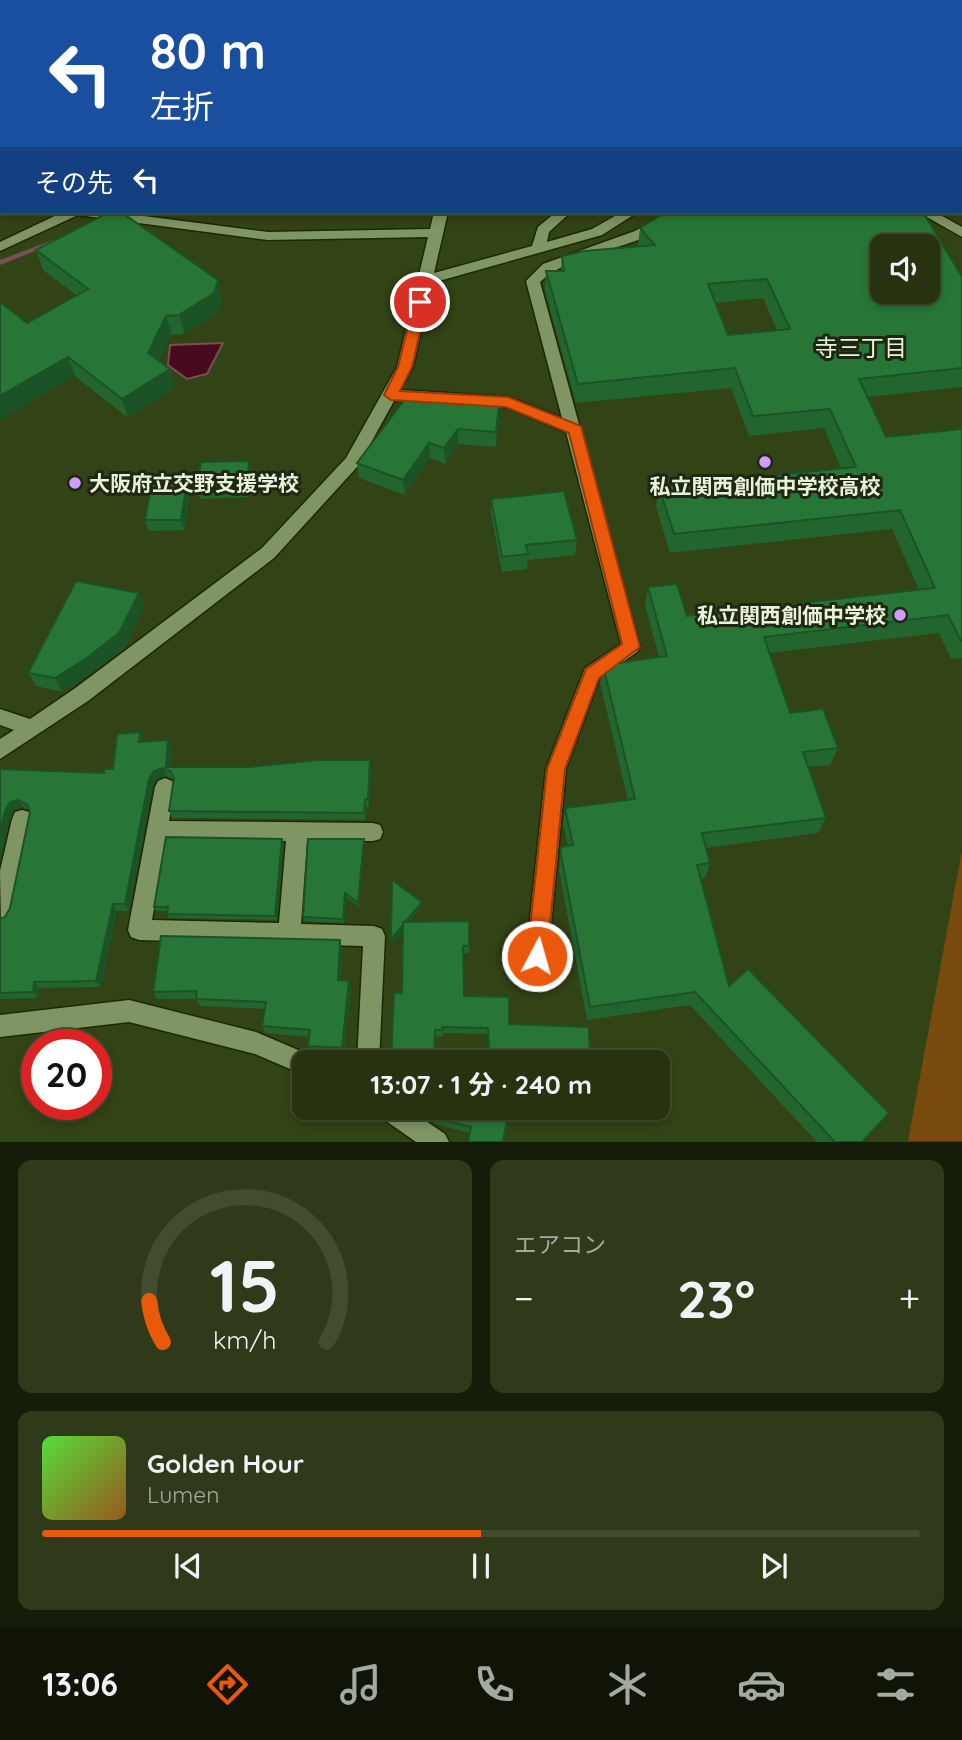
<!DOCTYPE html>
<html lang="ja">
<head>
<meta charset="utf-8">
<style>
	:root { --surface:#263210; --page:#2e3a19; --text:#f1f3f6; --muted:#a4aa9f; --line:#424d30; --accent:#ea580c }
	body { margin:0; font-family:Quicksand,"Noto Sans JP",sans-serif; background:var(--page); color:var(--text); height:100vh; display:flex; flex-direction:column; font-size:26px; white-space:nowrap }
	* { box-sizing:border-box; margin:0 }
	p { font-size:23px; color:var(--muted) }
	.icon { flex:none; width:38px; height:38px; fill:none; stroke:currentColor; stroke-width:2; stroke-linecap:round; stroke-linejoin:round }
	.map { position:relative; height:1142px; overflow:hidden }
	.details { display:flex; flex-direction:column; gap:18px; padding:18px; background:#151c09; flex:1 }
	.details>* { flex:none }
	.top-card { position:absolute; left:0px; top:0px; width:962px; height:214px; box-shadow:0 4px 10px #0003,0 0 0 2px var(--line); background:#1a4fa0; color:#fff; overflow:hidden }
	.tools { position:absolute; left:870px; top:234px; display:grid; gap:14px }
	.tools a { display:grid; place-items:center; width:70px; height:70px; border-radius:14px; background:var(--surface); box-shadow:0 4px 10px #0003,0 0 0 2px var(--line); font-size:35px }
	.speed { position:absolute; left:21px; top:1029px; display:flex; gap:14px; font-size:35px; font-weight:700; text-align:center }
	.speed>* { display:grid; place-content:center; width:91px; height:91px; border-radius:50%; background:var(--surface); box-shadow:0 4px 10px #0003,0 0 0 2px var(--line); line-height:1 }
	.speed .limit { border:10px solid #d22; background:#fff; color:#111 }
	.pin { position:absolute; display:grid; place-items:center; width:60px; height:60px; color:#fff; margin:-30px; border:4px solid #fff; border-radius:50%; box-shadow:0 2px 7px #0007 }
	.me { position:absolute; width:77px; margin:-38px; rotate:6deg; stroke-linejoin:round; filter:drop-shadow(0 0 5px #0008) }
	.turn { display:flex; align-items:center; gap:24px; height:147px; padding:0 35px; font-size:32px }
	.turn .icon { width:91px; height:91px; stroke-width:2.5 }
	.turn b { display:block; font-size:49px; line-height:60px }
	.then { display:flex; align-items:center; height:66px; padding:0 35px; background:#0003; gap:14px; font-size:26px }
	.big { font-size:52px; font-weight:700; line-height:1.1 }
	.details .widget { flex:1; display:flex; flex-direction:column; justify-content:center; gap:10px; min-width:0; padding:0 24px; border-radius:14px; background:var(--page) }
	.details .dial { align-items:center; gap:0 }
	.dial svg { height:182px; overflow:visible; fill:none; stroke:var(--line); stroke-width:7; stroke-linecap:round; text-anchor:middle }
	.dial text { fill:var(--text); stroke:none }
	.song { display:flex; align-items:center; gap:21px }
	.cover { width:84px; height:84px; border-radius:10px; background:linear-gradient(135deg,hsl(110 70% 55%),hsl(30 70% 35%)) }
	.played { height:7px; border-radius:4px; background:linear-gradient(90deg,var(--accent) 50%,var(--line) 50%) }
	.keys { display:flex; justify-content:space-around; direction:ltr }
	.heat { display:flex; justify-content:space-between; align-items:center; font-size:38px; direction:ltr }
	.details .tiles { flex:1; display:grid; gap:18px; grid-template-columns:1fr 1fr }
	.widget:last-child { grid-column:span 2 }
	.trip { position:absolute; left:292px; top:1050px; width:378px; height:70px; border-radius:14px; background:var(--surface); box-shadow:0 4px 10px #0003,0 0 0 2px var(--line); font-weight:700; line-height:70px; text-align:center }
	.dock { display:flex; height:112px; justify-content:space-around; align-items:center; background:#0f1406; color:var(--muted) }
	.dock .icon { width:49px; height:49px }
	.dock .active { color:var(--accent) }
	.dock b { font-size:32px; color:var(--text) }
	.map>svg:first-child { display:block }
</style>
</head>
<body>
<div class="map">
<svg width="962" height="1142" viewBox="0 0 962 1142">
	<rect width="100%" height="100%" fill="#324315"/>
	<path fill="#784a0e" d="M962 850V1141H908Z"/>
	<path fill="#490a1e" stroke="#785056" stroke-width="2" d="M223 343 207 374 187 379 168 365 170 345Z"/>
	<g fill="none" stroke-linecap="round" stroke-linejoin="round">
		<path fill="#785056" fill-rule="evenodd" d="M132 212H141L120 220 117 218Z
			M53 240H55L58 242 0 265V260Z"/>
		<g stroke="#1c2905" stroke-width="3">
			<path id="minor" d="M484 0H496V2H484Z
				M759 0H771L759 2Z
				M63 212H113L268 232 430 229 434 212H448L434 273 532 246 538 227 556 212H571L549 232 547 242 592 229 622 212H638L602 235 432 283 413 367 400 390 508 397 562 418 526 281 543 264 635 231 668 212H684C646 252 579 246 540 282L640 647 637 652 599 679 566 769 548 956 545 964 537 967 529 964 526 956 546 769 585 668 621 644 566 432 506 407 394 401 358 466 274 558 88 701 0 759V739L14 730 0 725V709L30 719 74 689 262 548 346 458 397 367 428 237 268 240 78 215 0 251V242Z
				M918 212H935L962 227V237Z
				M165 778 172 781 175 787 169 821 373 823 380 825 383 832 380 839 373 841H307L301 924 374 926 382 929 385 936 379 1062H357L363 946 139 940 131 937 128 930 155 787 158 781ZM166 839 286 841 279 923 152 920Z
				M22 810 29 812 32 819 12 914 9 921 1 924 0 871 12 819 15 812Z
				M129 1000 256 1032 312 1056 315 1062H304V1075L255 1054 129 1022 0 1037V1015Z
				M375 1108H407L445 1134 449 1142H416L379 1116Z"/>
		</g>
		<use href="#minor" fill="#809564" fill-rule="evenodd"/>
	</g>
	<path fill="#22652f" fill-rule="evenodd" d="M640 228 962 277V387L867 397 886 437 962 429V658L951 659 939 633 769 653 790 713 838 748 830 765 809 767 826 818 818 833 706 848 710 863 705 878 700 879 729 986 862 1142H817L690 1005 587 1020 559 870 561 847 568 846 563 824 565 808 628 800 600 683 603 665 659 657 645 605 648 587 687 616 919 590 892 529 670 553 656 506 659 487 841 468 824 428 749 436 731 388 576 403 545 291 546 271H561L562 256 638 246ZM763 298 777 330 728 335 715 303Z
		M36 250 218 280 222 299 218 313 184 334 172 335 159 361 170 369 175 388 128 418 75 376 27 323 76 295 43 270Z
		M411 391 499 421 496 447 458 444 445 464 430 458 405 495 359 478 357 463Z
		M252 471 249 497 200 499 197 488Z
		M191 486 185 530 148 531 145 520Z
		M491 499 577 540 575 555 528 560 527 569 502 572 491 514Z
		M139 593 144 607 125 648 94 671 62 692 36 686 28 673Z
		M143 740V742L168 740 171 748 170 767H249L370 760 371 767 369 807H366L365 820 172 818 169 811 174 780 173 779 166 776 157 779 152 787 129 911H117L101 987 39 988 38 998 0 999V919L5 917 10 908 30 812 29 810 23 807 14 809 10 818 0 769 104 773 113 769Z
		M282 839 283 844 277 920 169 918 167 914V911H156L154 907Z
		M364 839V844L359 907 346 897 344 923 304 921 303 917Z
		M422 902V906L410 921H469V953H463L464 996 509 997 488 1034 443 1033V1036L435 1037 403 930 392 943 391 939Z
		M342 948 340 980 349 981 351 988 344 1054 310 1052 308 1046 309 1037 265 1033 262 1026 265 1009 200 1006 196 999H157L153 992Z
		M437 1108H510L504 1142 435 1124 434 1118Z"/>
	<path fill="#1b5326" d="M131 0H157L155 2H129Z
		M2 143V168L0 170V144Z
		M218 280 222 299 218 313 184 334 179 315Z
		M166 316 172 335 154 372 148 353Z
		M68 357 75 376 0 420V396Z
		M170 369 175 388 128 418 122 399Z
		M499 406V421L496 447V432Z
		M458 429V444L445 464 444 448Z
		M429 443 430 458 405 495 403 480Z
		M249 461 252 471 249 497 247 487Z
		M188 476 191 486 185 530 181 520Z
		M139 593 144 607 125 648 94 671 62 692 55 678Z
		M140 732 143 740 142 750 139 742Z
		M168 740 171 748 170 771 166 767Z
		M370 760 371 767 369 807 368 799Z
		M163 768 166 776 157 779 152 787 129 911 125 904 149 779 154 771Z
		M18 800 23 807 14 809 10 818 0 860V831L5 811 10 802Z
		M282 839 283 844 277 920 275 916Z
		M364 839V844L359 907 358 903Z
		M345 893 346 897 344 923 343 919Z
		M422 902V906L392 943 391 939Z
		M113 904 117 911 101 987 96 981Z
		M340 940 342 948 339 988 338 980Z
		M349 981 351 988 344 1054 342 1048Z
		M34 982 39 988 38 998 33 992Z"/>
	<path fill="#277637" stroke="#1b5326" stroke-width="2" fill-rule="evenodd" d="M45 0H64L71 2H43Z
		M82 0H131L129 2H80Z
		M2 17V143L0 144V18Z
		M109 212H121L218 280 214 293 179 315 166 316 148 353 170 369 122 399 68 357 0 396V302L27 323 88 289 36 250Z
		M666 212H923L962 277V368L859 379 886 437 962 429V641H961L948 615 764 637 790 713 823 709 838 748 803 752 826 818 702 833 710 863 697 865 729 986 748 969 889 1113 862 1142H835L695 992 590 1007 561 855V847L573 845 565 808 635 799 603 665 667 656 648 587 677 584 687 616 935 588 900 510 674 534 659 487 856 467 830 409 753 416 735 368 578 384 546 271H564L562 256 584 251 655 245 640 228ZM882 247H928V292H882ZM767 279 790 329 728 335 708 284Z
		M411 391 439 401 499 406 496 432 458 429 444 448 429 443 403 480 357 463Z
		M249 461 247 487 197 488 201 462Z
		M188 476 181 520H145L153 477Z
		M564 491 577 540 526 545 528 554 502 557 491 499Z
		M76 581 139 593 119 633 88 657 55 678 28 673Z
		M140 732 139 742 168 740 166 767H249L319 760H370L368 799H365L364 813 169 811 174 778 170 771 163 768 154 771 149 779 125 904H113L96 981 34 982 33 992 0 993V919L5 917 10 908 30 812 27 804 18 800 10 802 5 811 0 831V769L104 773V769H113L117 734Z
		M166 837 282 839 275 916 167 914 168 907H154Z
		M308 839H364L358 903 345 893 343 919 303 917Z
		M392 880 422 902 406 921 403 922V925L391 939Z
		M469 921V946H463L464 996 509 997V1024L589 1027 590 1062H490L488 1028 442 1027V1030H435L434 1062H391L394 993H402L403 922Z
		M161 936 340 940 338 980 349 981 342 1048 308 1046 310 1030 262 1026 266 1002 196 999 197 991 153 992Z
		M437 1108H509L503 1142H468L471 1127 434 1118Z"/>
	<path fill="#ea580c" stroke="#983908" stroke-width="2" d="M420 298 427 302 412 367 400 391 508 397 581 426 640 647 599 678 565 769 547 956 544 963 537 966 530 963 527 956 547 769 586 669 622 644 569 433 506 407 391 400 384 395 398 367 414 302Z"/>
	<g fill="#d09dff" stroke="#1f2713" stroke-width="2.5">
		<circle cx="765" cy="462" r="7"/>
		<circle cx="75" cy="483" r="7"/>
		<circle cx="900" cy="615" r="7"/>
	</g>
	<g text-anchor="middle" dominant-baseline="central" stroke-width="6" stroke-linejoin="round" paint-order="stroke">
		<g font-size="21" font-weight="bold" fill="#e7f3d9" stroke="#1f2713" text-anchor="start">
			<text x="89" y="483">大阪府立交野支援学校</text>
			<text x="765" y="486" text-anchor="middle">私立関西創価中学校高校</text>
			<text x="886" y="615" text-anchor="end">私立関西創価中学校</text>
		</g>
		<g font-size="23" fill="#e7f3d9" stroke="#1f2713">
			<text x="861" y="347">寺三丁目</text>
		</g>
	</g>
</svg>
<div class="tools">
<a><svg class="icon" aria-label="sound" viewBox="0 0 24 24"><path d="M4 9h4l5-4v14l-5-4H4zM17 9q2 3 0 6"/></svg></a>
</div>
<div class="speed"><div class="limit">20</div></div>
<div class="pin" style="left:420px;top:302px;background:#d93025"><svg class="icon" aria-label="arrive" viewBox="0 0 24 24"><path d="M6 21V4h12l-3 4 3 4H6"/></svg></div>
<svg class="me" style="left:537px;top:956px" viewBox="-20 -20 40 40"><circle r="17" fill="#ea580c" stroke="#fff" stroke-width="3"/><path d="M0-11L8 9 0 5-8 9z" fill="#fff"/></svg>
<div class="trip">13:07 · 1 分 · 240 m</div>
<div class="top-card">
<div class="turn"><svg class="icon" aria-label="left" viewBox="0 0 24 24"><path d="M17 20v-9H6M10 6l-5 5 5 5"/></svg><div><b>80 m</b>左折</div></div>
<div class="then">その先<svg class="icon" aria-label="left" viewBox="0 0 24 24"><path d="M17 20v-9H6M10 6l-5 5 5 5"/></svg></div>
</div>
</div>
<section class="details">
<div class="tiles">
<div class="widget dial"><svg viewBox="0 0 100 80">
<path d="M14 69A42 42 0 1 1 86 69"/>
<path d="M14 69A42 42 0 0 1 8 51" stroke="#ea580c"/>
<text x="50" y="56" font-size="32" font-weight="700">15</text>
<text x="50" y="72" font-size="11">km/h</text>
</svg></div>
<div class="widget"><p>エアコン</p>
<div class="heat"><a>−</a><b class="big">23°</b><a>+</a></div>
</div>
<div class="widget">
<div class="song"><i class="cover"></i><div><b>Golden Hour</b><p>Lumen</p></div></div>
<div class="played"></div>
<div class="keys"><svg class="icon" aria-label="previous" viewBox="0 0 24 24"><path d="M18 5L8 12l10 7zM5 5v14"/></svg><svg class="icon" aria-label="pause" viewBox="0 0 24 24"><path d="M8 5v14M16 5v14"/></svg><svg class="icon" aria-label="next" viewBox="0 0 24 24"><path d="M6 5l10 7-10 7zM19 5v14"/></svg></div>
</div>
</div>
</section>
<nav class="dock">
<b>13:06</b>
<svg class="icon active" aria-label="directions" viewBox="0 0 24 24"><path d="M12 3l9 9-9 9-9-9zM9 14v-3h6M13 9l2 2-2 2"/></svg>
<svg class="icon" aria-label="music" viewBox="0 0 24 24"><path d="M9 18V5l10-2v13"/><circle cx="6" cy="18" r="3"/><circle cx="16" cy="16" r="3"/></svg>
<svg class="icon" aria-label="phone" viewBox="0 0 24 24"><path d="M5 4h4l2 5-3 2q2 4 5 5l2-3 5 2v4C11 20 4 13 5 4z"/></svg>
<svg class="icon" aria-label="climate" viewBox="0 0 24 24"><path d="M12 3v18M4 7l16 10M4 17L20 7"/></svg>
<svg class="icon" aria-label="car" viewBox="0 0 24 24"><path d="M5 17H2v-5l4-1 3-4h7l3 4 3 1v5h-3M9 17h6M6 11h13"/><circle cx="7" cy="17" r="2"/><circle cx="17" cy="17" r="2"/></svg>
<svg class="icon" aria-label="filters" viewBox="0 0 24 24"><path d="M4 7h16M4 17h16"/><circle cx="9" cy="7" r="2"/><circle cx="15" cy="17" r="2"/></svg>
</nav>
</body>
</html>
